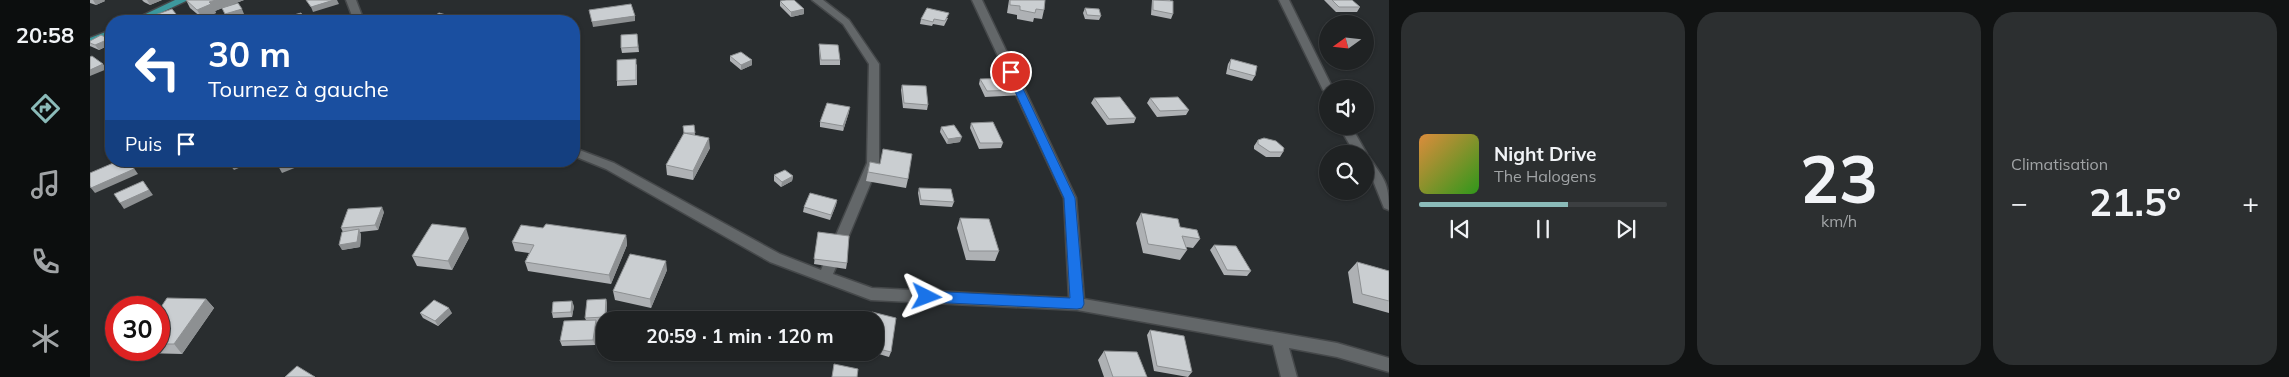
<!DOCTYPE html>
<html lang="fr">
<head>
<meta charset="utf-8">
<style>
	:root { --surface:#1f2223; --page:#2c2f30; --text:#f1f3f6; --muted:#a1a4a6; --line:#3c3f41; --accent:#8bbbb9 }
	body { margin:0; font-family:Mulish,sans-serif; background:var(--page); color:var(--text); height:100vh; display:flex; flex-direction:column; font-size:19px; white-space:nowrap }
	* { box-sizing:border-box; margin:0 }
	p { font-size:16px; color:var(--muted) }
	.icon { flex:none; width:28px; height:28px; fill:none; stroke:currentColor; stroke-width:2; stroke-linecap:round; stroke-linejoin:round }
	.map { position:relative; flex:1; overflow:hidden }
	.panel { display:flex; flex-direction:column; gap:12px; padding:12px; background:#111313; width:900px }
	.panel>* { flex:none }
	.guide { position:absolute; left:15px; top:15px; width:475px; height:152px; border-radius:20px; box-shadow:0 1px 4px #0004,0 0 0 1px var(--line); background:#1a4fa0; color:#fff; overflow:hidden }
	.needle { width:32px; rotate:255deg }
	.tools { position:absolute; left:1229px; top:15px; display:grid; gap:10px }
	.tools a { display:grid; place-items:center; width:55px; height:55px; border-radius:50%; background:var(--surface); box-shadow:0 1px 4px #0004,0 0 0 1px var(--line); font-size:25px }
	.speed { position:absolute; left:15px; top:296px; display:flex; gap:10px; font-size:25px; font-weight:700; text-align:center }
	.speed>* { display:grid; place-content:center; width:65px; height:65px; border-radius:50%; background:var(--surface); box-shadow:0 1px 4px #0004,0 0 0 1px var(--line); line-height:1 }
	.speed .limit { border:8px solid #d22; background:#fff; color:#111 }
	.pin { position:absolute; display:grid; place-items:center; width:42px; height:42px; color:#fff; margin:-21px; border:2px solid #fff; border-radius:50%; box-shadow:0 1px 5px #0007 }
	.me { position:absolute; width:55px; margin:-28px; rotate:93deg; stroke-linejoin:round; filter:drop-shadow(0 0 4px #0008) }
	.turn { display:flex; align-items:center; gap:18px; height:105px; padding:0 20px; font-size:22px }
	.turn .icon { width:65px; height:65px; stroke-width:2.5 }
	.turn b { display:block; font-size:35px; line-height:42px }
	.then { display:flex; align-items:center; height:48px; padding:0 20px; background:#0003; gap:10px; font-size:19px }
	.big { font-size:38px; font-weight:700; line-height:1.1 }
	.panel .tile { flex:1; display:flex; flex-direction:column; justify-content:center; gap:8px; min-width:0; padding:0 18px; border-radius:20px; background:var(--page) }
	.panel .dial { align-items:center; gap:0 }
	.dial b { font-size:65px; line-height:1 }
	.song { display:flex; align-items:center; gap:15px }
	.cover { width:60px; height:60px; border-radius:8px; background:linear-gradient(135deg,hsl(30 70% 55%),hsl(110 70% 35%)) }
	.played { height:5px; border-radius:2px; background:linear-gradient(90deg,var(--accent) 60%,var(--line) 60%) }
	.keys { display:flex; justify-content:space-around; direction:ltr }
	.heat { display:flex; justify-content:space-between; align-items:center; font-size:28px; direction:ltr }
	.panel .tiles { flex:1; display:grid; gap:12px; grid-template-columns:repeat(3,1fr) }
	.trip { position:absolute; left:506px; top:311px; width:288px; height:50px; border-radius:20px; background:var(--surface); box-shadow:0 1px 4px #0004,0 0 0 1px var(--line); font-weight:700; line-height:50px; text-align:center }
	main { display:flex; flex:1; min-height:0 }
	.tabs { display:flex; flex-direction:column; width:90px; justify-content:space-around; align-items:center; background:#0c0e0e; color:var(--muted) }
	.tabs .icon { width:35px; height:35px }
	.tabs .active { color:var(--accent) }
	.tabs b { font-size:22px; color:var(--text) }
	.map>svg:first-child { display:block }
</style>
</head>
<body>
<main>
<nav class="tabs">
<b>20:58</b>
<svg class="icon active" aria-label="directions" viewBox="0 0 24 24"><path d="M12 3l9 9-9 9-9-9zM9 14v-3h6M13 9l2 2-2 2"/></svg>
<svg class="icon" aria-label="music" viewBox="0 0 24 24"><path d="M9 18V5l10-2v13"/><circle cx="6" cy="18" r="3"/><circle cx="16" cy="16" r="3"/></svg>
<svg class="icon" aria-label="phone" viewBox="0 0 24 24"><path d="M5 4h4l2 5-3 2q2 4 5 5l2-3 5 2v4C11 20 4 13 5 4z"/></svg>
<svg class="icon" aria-label="climate" viewBox="0 0 24 24"><path d="M12 3v18M4 7l16 10M4 17L20 7"/></svg>
</nav>
<div class="map">
<svg width="1299" height="377" viewBox="0 0 1299 377">
	<rect width="100%" height="100%" fill="#292d2f"/>
	<g fill="none" stroke-linecap="round" stroke-linejoin="round">
		<g stroke="#45484a" stroke-width="3">
			<path id="minor" d="M256 0H266L274 21H264Z
				M722 0H733L759 20 789 64V163L743 274 782 288 979 298 974 198 882 0H892L986 198 994 299 1247 343 1299 358V372L1247 357 1199 348 1207 377H1191L1183 345 987 310 781 300 680 262 516 169 484 156V148L524 163 690 254 731 270 777 163 779 64 753 24Z
				M1189 0H1199L1243 89H1238V93L1233 90Z
				M1249 126H1261L1277 154 1276 156 1279 157C1294 179 1299 182 1299 210L1294 208 1284 183 1275 169V154H1265Z"/>
		</g>
		<g stroke="#45484a" stroke-width="3">
			<path id="major" d="M85 0H98L53 21H41Z
				M21 30V36L0 45V38Z"/>
		</g>
		<use href="#minor" fill="#636769" fill-rule="evenodd"/>
		<use href="#major" fill="#3d999d" fill-rule="evenodd"/>
	</g>
	<path fill="#aeb1b4" d="M0 0H14L15 1 6 5 0 3Z
		M52 0H72L60 5 54 2Z
		M96 0H154L133 8 154 14 138 19 132 8 125 11 126 13 112 18 100 8Z
		M919 0H955L954 10 952 19 944 18 943 22 927 19V15L917 13Z
		M1062 0H1080L1083 14 1081 19 1061 15Z
		M1234 0H1262L1270 7 1267 12H1246Z
		M690 1 714 14 701 17 690 6Z
		M995 8 1011 16 1009 20 995 19 993 13Z
		M858 18 854 26 843 24 842 26 830 24 831 19Z
		M547 34 549 52 532 53 531 48Z
		M19 39 21 42V44L9 50 0 46V41Z
		M729 44 750 60V65H730L729 49Z
		M640 56 662 65 651 70 640 61Z
		M1141 59 1165 76 1162 81 1136 74 1138 64Z
		M547 64V85L527 86V81Z
		M890 79 933 90 931 95 895 97 889 84Z
		M812 85 838 105 837 110 813 108 811 90Z
		M1004 98 1046 118 1044 123 1017 125 1001 103Z
		M1060 98 1099 110 1096 115 1067 117 1057 103Z
		M759 112 753 131 730 127V122Z
		M881 123 913 143 911 148 889 149 880 128Z
		M604 125 605 136 620 148 603 180 577 175 576 165Z
		M851 127 870 142 857 144 850 132Z
		M1168 140 1193 152 1190 157H1176L1164 149V146Z
		M780 162 818 179 816 188 776 181Z
		M684 175 703 176 702 181 691 187 684 181Z
		M829 188 864 202 862 207 830 205 828 193Z
		M747 200 746 205 740 220 713 212 714 207Z
		M294 212 288 230 270 232 271 235 270 247 252 250 253 232 251 228Z
		M1051 213 1090 227 1110 239 1103 248 1096 247 1097 250 1090 260 1053 253 1046 223Z
		M870 218 909 251 905 261 876 260 867 228Z
		M453 228 536 235 537 245 521 284 438 271 435 262 439 253 425 251 422 242Z
		M728 232 757 263 756 269 724 264Z
		M379 238 362 270 327 266 322 256Z
		M1124 245 1161 271 1157 276 1134 275 1120 250Z
		M1267 262 1299 271V313L1263 303 1258 272Z
		M577 270 561 308 525 300 523 291Z
		M116 299 124 308 92 354 53 353 50 350H69V310Z
		M516 299 517 304 516 320H515V322H507V325L505 345 472 346 470 341 496 320 495 318Z
		M484 306 482 317 463 318 462 313Z
		M330 313H362L348 326 333 318Z
		M785 320 801 352 799 357 782 352H785Z
		M1060 330 1102 372 1098 377 1064 371 1057 335Z
		M1014 351 1057 377H1014L1008 360Z
		M732 352H756V356L732 355Z"/>
	<path fill="#8d9092" d="M3 0H14L15 1 6 5Z
		M57 0H72L60 5Z
		M126 0H154L125 11 126 13 112 18 107 10 119 2Z
		M244 0H247L249 4 223 12 221 7Z
		M152 9 154 14 138 19 135 14Z
		M714 9V14L701 17V12Z
		M86 14 89 19 83 21H71L70 20Z
		M545 16V21L503 27 502 22Z
		M19 39 21 42V44L9 50 5 45Z
		M662 60V65L651 70V65Z
		M13 64 17 69 0 76V70Z
		M760 107 759 112 753 131V126Z
		M872 137 870 142 857 144 858 139Z
		M619 138 620 148 603 180V171Z
		M39 161 48 174 5 193 1 188Z
		M149 161H165L144 170 140 165Z
		M194 161H222L192 173 187 164Z
		M703 176 702 181 691 187 692 182Z
		M53 181 63 195 34 209 30 203Z
		M747 200 746 205 740 220 741 215Z
		M292 207 294 212 288 230 285 225Z
		M376 228 379 238 362 270 358 261Z
		M269 229 271 235 270 247 252 250 249 245Z
		M536 235 537 245 521 284 519 275Z
		M576 261 577 270 561 308 560 299Z
		M116 299 124 308 92 354 84 344Z
		M516 299 517 304 516 320 515 317Z
		M482 301 484 306 482 317 481 312Z
		M359 308 362 313 348 326 345 321Z
		M506 320 507 325 505 345 503 340Z"/>
	<path fill="#caced1" stroke="#8d9092" d="M96 0H126L119 2 121 4 107 10Z
		M216 0H244L221 7Z
		M696 0H704L714 9 701 12 690 1Z
		M920 0H955L954 10 946 9 945 13 930 10V6L920 5Z
		M1063 0 1083 1V14L1063 10Z
		M1242 0H1262L1270 7H1249Z
		M148 3 152 9 135 14 132 8Z
		M541 4 545 16 502 22 499 10Z
		M837 8 859 13 855 21 844 19 843 22 831 19Z
		M995 8 1009 9 1011 16 997 15Z
		M82 9 86 14 70 20 65 15Z
		M211 13 216 21H191L189 19Z
		M349 13 367 18 363 21H337Z
		M547 34 548 47 531 48V35Z
		M11 35 19 39 5 45 0 43V41Z
		M729 44 748 45 750 60H731Z
		M651 52 662 60 651 65 640 56Z
		M2 56 13 64 0 70V57Z
		M546 59V80L527 81V60Z
		M1141 59 1167 66 1165 76 1139 69Z
		M926 78 933 90 897 91 890 79Z
		M812 85 836 86 838 105 814 103Z
		M1030 97 1046 118 1019 119 1004 98Z
		M1088 97 1099 110 1070 111 1060 98Z
		M737 103 760 107 753 126 730 122Z
		M903 122 913 143H890L881 123Z
		M604 125 605 133H594L593 126Z
		M864 125 872 137 858 139 851 127Z
		M594 133 619 138 603 171 576 165Z
		M1174 138 1186 141 1194 148 1193 152H1180L1168 144V140Z
		M793 149 822 154 818 179 778 172 780 162 790 164Z
		M28 161H39L44 169 1 188 0 186V173Z
		M138 161H149L140 165Z
		M185 161H194L187 164Z
		M695 170 703 176 692 182 684 175Z
		M53 181 59 190 30 203 24 194Z
		M829 188 861 189 864 202 831 200Z
		M720 193 747 200 741 215 714 207Z
		M292 207 285 225 251 228 258 209Z
		M1051 213 1088 219 1090 227 1107 230 1110 239 1092 236 1097 250 1058 244Z
		M870 218 899 219 909 251H879Z
		M342 224 376 228 358 261 322 256Z
		M456 224 536 235 519 275 435 262 444 245 422 242 431 225 453 228Z
		M269 229 267 242 249 245 252 232Z
		M728 232 759 236 757 263 724 259Z
		M1124 245 1146 246 1161 271 1137 270Z
		M540 254 576 261 560 299 523 291Z
		M1267 262 1299 271V301L1272 294Z
		M77 298 116 299 84 344H69V310Z
		M516 299 515 317 495 318 497 300Z
		M344 300 359 308 345 321 330 313Z
		M482 301 481 312 462 313 463 302Z
		M732 312 755 313 756 320H732Z
		M782 312 806 318 801 352 785 348V320H780Z
		M506 320 503 340 470 341 474 321Z
		M1060 330 1094 336 1102 372 1067 366Z
		M1014 351 1047 352 1057 377H1023Z
		M744 364 768 369 767 377H742Z
		M207 366 225 377H195Z"/>
	<path fill="#1a73e8" stroke="#114b97" d="M921 69 925 72 985 198 994 304 992 308 987 309 837 302 832 300 830 297 832 293 837 291 980 298 974 198 916 72Z"/>
</svg>
<div class="tools">
<a><svg class="needle" viewBox="-14 -14 28 28"><path d="M0-13l5 13h-10z" fill="#e53935"/><path d="M0 13l5-13h-10z" fill="#a1a4a6"/></svg></a>
<a><svg class="icon" aria-label="sound" viewBox="0 0 24 24"><path d="M4 9h4l5-4v14l-5-4H4zM17 9q2 3 0 6"/></svg></a>
<a><svg class="icon" aria-label="search" viewBox="0 0 24 24"><circle cx="10" cy="10" r="6"/><path d="M15 15l6 6"/></svg></a>
</div>
<div class="speed"><div class="limit">30</div></div>
<div class="pin" style="left:921px;top:72px;background:#d93025"><svg class="icon" aria-label="arrive" viewBox="0 0 24 24"><path d="M6 21V4h12l-3 4 3 4H6"/></svg></div>
<svg class="me" style="left:837px;top:297px" viewBox="-20 -20 40 40"><path d="M0-17L14 15 0 8-14 15z" fill="#1a73e8" stroke="#fff" stroke-width="4"/></svg>
<div class="trip">20:59 · 1 min · 120 m</div>
<div class="guide">
<div class="turn"><svg class="icon" aria-label="left" viewBox="0 0 24 24"><path d="M17 20v-9H6M10 6l-5 5 5 5"/></svg><div><b>30 m</b>Tournez à gauche</div></div>
<div class="then">Puis<svg class="icon" aria-label="arrive" viewBox="0 0 24 24"><path d="M6 21V4h12l-3 4 3 4H6"/></svg></div>
</div>
</div>
<section class="panel">
<div class="tiles">
<div class="tile">
<div class="song"><i class="cover"></i><div><b>Night Drive</b><p>The Halogens</p></div></div>
<div class="played"></div>
<div class="keys"><svg class="icon" aria-label="previous" viewBox="0 0 24 24"><path d="M18 5L8 12l10 7zM5 5v14"/></svg><svg class="icon" aria-label="pause" viewBox="0 0 24 24"><path d="M8 5v14M16 5v14"/></svg><svg class="icon" aria-label="next" viewBox="0 0 24 24"><path d="M6 5l10 7-10 7zM19 5v14"/></svg></div>
</div>
<div class="tile dial"><b>23</b><p>km/h</p></div>
<div class="tile"><p>Climatisation</p>
<div class="heat"><a>−</a><b class="big">21.5°</b><a>+</a></div>
</div>
</div>
</section>
</main>
</body>
</html>
